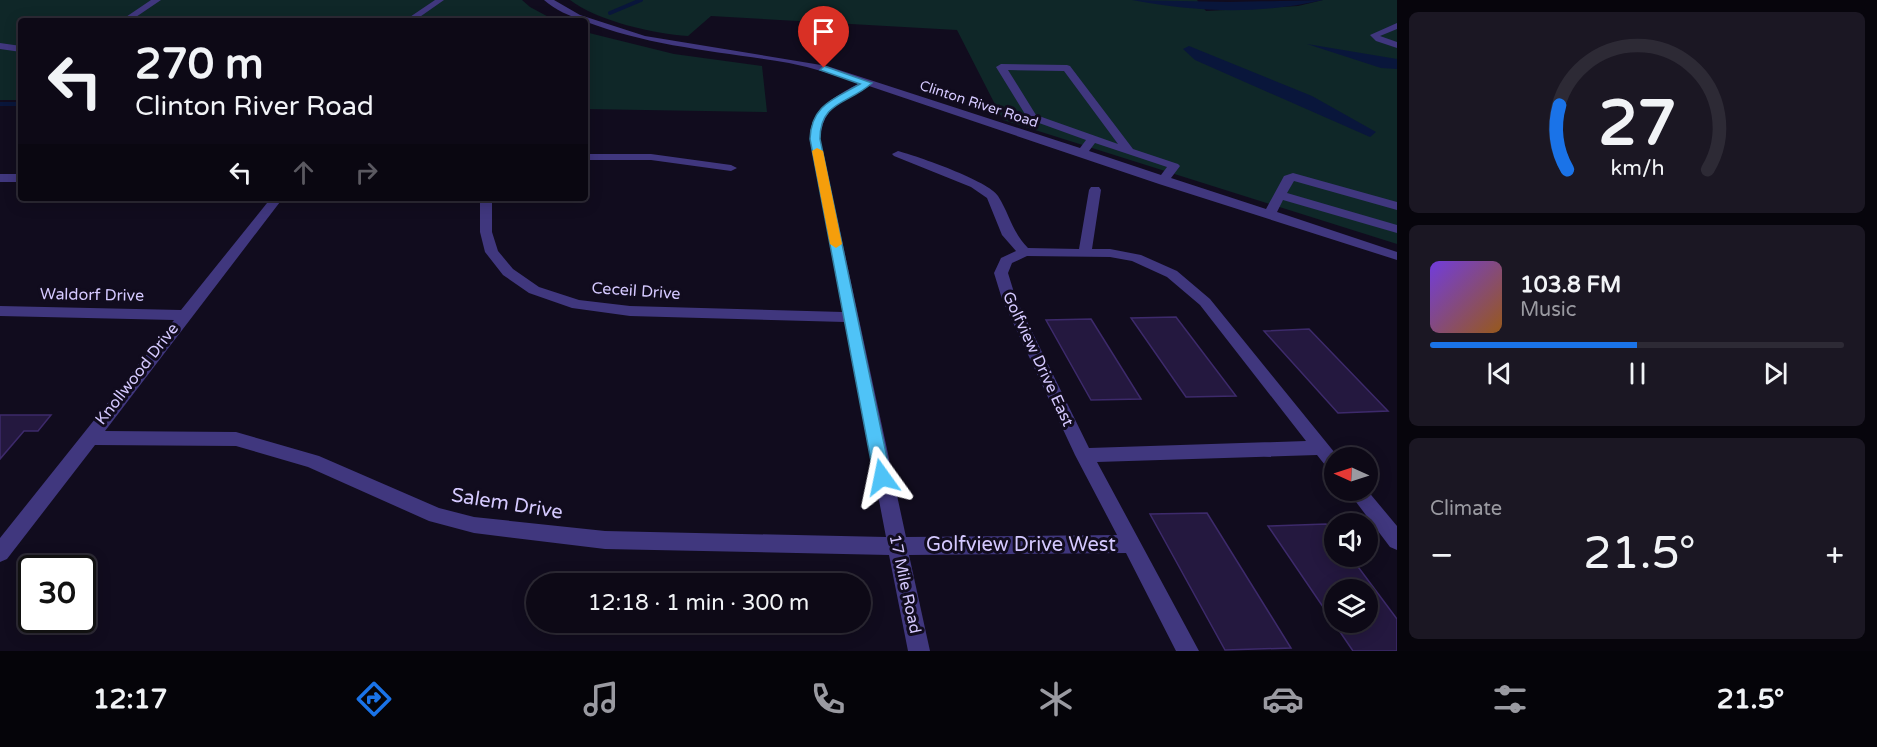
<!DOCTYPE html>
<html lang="en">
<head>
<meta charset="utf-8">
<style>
	:root { --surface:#0d0916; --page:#1b1723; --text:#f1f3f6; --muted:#9a9aa1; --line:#2d2a35; --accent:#1a73e8 }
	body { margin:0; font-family:"Varela Round",sans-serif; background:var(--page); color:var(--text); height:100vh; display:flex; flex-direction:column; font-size:22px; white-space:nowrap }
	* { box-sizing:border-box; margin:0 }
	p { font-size:20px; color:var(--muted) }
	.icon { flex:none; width:33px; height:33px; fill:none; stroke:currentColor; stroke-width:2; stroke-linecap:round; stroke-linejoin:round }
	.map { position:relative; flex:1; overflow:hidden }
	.drawer { display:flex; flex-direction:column; gap:12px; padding:12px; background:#07050c; width:480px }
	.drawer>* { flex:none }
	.top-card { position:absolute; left:18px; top:18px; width:570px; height:183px; border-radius:6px; box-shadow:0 3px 15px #0003,0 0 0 2px var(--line); background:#0d0916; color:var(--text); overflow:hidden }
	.needle { width:39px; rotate:273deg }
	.tools { position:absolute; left:1324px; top:447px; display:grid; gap:12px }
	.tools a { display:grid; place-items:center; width:54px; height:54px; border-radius:50%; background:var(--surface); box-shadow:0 3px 15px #0003,0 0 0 2px var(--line); font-size:30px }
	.speed { position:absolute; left:18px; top:555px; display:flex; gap:12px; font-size:30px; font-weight:700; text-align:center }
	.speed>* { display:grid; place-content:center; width:78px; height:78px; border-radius:50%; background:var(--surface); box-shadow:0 3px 15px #0003,0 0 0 2px var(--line); line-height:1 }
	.speed .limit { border:3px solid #111; border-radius:9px; background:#fff; color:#111 }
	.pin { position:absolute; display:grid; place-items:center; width:51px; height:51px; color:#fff; margin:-62px -26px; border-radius:50% 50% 50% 0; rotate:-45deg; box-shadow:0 0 6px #0007 }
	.pin .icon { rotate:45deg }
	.me { position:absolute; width:66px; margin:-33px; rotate:348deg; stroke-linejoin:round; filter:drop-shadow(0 0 4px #0008) }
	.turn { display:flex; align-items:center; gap:21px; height:126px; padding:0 18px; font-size:27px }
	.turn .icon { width:78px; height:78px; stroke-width:2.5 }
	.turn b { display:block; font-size:42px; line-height:51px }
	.lanes { display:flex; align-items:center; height:57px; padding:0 18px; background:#0003; justify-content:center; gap:30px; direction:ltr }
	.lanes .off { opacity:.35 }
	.big { font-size:45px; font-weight:600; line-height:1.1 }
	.drawer .widget { flex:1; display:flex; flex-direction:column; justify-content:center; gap:9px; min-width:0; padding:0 21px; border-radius:9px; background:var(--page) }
	.drawer .dial { align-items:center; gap:0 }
	.dial svg { height:156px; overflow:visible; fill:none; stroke:var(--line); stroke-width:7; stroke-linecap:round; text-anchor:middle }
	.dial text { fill:var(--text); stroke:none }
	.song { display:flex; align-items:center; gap:18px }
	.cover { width:72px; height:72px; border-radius:9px; background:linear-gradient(135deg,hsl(260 70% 55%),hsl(30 70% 35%)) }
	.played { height:6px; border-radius:3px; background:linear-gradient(90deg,var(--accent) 50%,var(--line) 50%) }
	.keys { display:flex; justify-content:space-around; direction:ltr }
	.heat { display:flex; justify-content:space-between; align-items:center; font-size:33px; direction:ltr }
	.trip { position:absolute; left:526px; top:573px; width:345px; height:60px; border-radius:30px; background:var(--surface); box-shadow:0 3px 15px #0003,0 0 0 2px var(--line); font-weight:600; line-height:60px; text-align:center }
	.tabs { display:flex; height:96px; justify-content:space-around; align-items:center; background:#050409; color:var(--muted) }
	.tabs .icon { width:42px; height:42px }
	.tabs .selected { color:var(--accent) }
	.tabs b { font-size:27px; color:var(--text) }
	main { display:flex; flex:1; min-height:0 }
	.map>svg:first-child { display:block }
</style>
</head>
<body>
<main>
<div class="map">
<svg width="1397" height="651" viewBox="0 0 1397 651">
	<rect width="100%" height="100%" fill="#110c1e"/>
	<path fill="#0f2728" d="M0 0H522L530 7 556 21H21V100H0Z
		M570 0H1197L1206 11 1298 6 1323 0H1397V244L1003 120 957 30 711 16 688 36C655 34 597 21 570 0Z
		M585 32 674 54 762 66 767 112 585 109Z"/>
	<path fill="#09163b" d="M1132 0 1229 2 1323 0C1258 15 1196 12 1132 0Z
		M1307 44 1397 59V69L1381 68Z
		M1189 46 1312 96 1376 132 1370 137 1195 60 1183 49Z"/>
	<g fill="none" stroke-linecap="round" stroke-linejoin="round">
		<path stroke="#09163b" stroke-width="4" d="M610 13 641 0
			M0 104H21"/>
	</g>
	<path fill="#24183f" stroke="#3d2a6b" stroke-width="1.5" fill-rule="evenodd" d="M1176 317 1236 396 1186 397 1131 318Z
		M1091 319 1141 399 1091 400 1046 320Z
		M1309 329 1388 411 1338 413 1264 331Z
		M0 415H51L38 431H24L0 459Z
		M1207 513 1291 648 1225 650 1150 514Z
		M1326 524 1335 536V556H1350L1397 619V651H1353L1268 526ZM1335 590H1368V622H1335Z"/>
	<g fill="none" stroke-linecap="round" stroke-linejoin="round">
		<path fill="#40377e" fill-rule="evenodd" d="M151 0H161L130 21H120Z
			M435 0H444L414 21H404Z
			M544 0H554L580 15 645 36 827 66 1080 148 1086 140 1028 119 996 67 1001 64 1067 65 1070 66 1133 149 1178 164 1180 166 1171 178 1266 209 1284 176 1293 173 1397 202V210L1294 181 1287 193 1397 225V233L1283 200 1277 212 1397 252V260L1159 184 869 86C842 100 823 106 820 139L906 537 1117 535 1075 455 1002 299 994 273 1001 258 1016 251 1002 235 987 198 971 187 894 156 892 154 898 151C917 156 989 181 998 196 1010 215 1011 230 1028 248L1079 249 1089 190 1091 187H1099L1101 190 1092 249H1110L1141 255 1177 271 1210 299 1339 458H1335V472L1329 470 1317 455 1097 462 1199 651H1176L1126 553 909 555 930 651H908L889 555 605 549 474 533 429 521 308 467 236 446 95 445 7 559 0 562V538L174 320 0 316V306L181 310 271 198H283L105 431 236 432 319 456 439 508 474 517 605 531 886 537 845 322 630 316 572 308 529 293 503 275 485 252 480 232V198H492V232L498 251 513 269 539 287 579 300 630 306 843 312 810 139C813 107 834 97 860 83 836 75 813 68 789 63 718 51 651 47 584 21 570 16 555 10 544 0ZM1008 70 1064 71 1118 144 1036 115ZM1095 143 1167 167 1161 175 1089 151ZM1027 256 1110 257 1132 261 1167 277 1200 305 1306 441 1089 448 1016 299 1008 273 1012 263Z
			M1397 23V29L1380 36 1397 42V48L1376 41 1370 35Z
			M0 43 21 46V52L0 49Z
			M585 154H651L731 165 737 168 731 171 651 160H585Z
			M0 174H21V182H0Z
			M1347 490H1367L1397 526V550L1390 547Z"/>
	</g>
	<path fill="#4fc3f7" stroke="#337fa1" stroke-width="1.5" d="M824 66 872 83C849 104 820 101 820 139L891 477 888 482H877L874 477 810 139C811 105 834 99 860 84L820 70Z"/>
	<path fill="#f59e0b" d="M817 148 823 151 842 244 836 248 830 244 812 151Z"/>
	<g text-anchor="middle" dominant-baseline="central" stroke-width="6" stroke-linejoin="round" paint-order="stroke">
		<g font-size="14" fill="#d5c9ff" stroke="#110c1e">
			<text transform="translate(979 104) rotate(18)">Clinton River Road</text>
		</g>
		<g font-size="16" fill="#d5c9ff" stroke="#110c1e">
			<text transform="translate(636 291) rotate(4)">Ceceil Drive</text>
			<text transform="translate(92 295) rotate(1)">Waldorf Drive</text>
			<text transform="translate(1038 359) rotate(65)">Golfview Drive East</text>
			<text transform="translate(137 374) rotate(-52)">Knollwood Drive</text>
			<text transform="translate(905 584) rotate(78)">17 Mile Road</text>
		</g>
		<g font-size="20" fill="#d5c9ff" stroke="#110c1e">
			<text transform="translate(507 504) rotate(9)">Salem Drive</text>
			<text x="1021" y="545">Golfview Drive West</text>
		</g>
	</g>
</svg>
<div class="tools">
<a><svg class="needle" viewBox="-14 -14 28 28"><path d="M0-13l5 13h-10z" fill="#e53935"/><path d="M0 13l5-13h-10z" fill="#9a9aa1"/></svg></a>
<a><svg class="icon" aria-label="sound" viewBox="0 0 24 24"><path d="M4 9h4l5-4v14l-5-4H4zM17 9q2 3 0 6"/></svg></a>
<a><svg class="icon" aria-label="layers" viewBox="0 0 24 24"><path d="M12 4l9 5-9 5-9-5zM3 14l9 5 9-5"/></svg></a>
</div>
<div class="speed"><div class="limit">30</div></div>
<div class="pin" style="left:824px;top:68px;background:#d93025"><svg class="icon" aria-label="arrive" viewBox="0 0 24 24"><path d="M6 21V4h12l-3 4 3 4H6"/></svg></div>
<svg class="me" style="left:882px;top:477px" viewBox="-20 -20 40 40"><path d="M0-17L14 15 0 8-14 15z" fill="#4fc3f7" stroke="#fff" stroke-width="4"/></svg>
<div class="trip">12:18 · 1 min · 300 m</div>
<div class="top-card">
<div class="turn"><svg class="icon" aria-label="left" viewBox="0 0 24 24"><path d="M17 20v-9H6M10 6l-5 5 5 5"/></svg><div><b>270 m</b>Clinton River Road</div></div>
<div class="lanes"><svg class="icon" aria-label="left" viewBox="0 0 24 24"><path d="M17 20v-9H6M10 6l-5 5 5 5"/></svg><svg class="icon off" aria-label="ahead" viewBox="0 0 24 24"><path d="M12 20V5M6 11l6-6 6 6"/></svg><svg class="icon off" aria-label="right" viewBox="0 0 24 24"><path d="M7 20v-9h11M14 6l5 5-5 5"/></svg></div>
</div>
</div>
<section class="drawer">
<div class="widget dial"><svg viewBox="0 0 100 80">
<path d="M14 69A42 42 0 1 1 86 69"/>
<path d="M14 69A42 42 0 0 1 10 36" stroke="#1a73e8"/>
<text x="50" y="56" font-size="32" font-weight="700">27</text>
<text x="50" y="72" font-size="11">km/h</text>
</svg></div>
<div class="widget">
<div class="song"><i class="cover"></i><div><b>103.8 FM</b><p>Music</p></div></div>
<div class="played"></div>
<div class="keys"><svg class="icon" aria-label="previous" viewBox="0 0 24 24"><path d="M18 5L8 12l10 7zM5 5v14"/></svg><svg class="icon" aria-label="pause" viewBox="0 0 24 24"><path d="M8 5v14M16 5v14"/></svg><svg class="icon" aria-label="next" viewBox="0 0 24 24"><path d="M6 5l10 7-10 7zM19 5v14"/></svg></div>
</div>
<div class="widget"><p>Climate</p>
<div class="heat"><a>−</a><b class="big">21.5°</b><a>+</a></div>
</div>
</section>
</main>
<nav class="tabs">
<b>12:17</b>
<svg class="icon selected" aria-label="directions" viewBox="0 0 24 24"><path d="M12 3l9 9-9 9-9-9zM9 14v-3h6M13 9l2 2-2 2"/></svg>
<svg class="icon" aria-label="music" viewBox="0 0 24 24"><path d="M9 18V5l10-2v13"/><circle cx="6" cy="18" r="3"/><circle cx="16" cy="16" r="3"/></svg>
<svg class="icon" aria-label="phone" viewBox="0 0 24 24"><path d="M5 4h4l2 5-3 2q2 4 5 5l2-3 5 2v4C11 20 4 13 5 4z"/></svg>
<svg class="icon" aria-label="climate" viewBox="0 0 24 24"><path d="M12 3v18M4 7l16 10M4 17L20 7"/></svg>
<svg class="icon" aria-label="car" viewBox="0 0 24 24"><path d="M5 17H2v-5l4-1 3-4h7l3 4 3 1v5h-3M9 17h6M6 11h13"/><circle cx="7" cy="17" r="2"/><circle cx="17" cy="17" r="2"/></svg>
<svg class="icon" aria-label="filters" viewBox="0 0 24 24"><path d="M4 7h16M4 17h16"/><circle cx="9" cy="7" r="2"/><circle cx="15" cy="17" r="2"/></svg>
<b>21.5°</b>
</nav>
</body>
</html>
